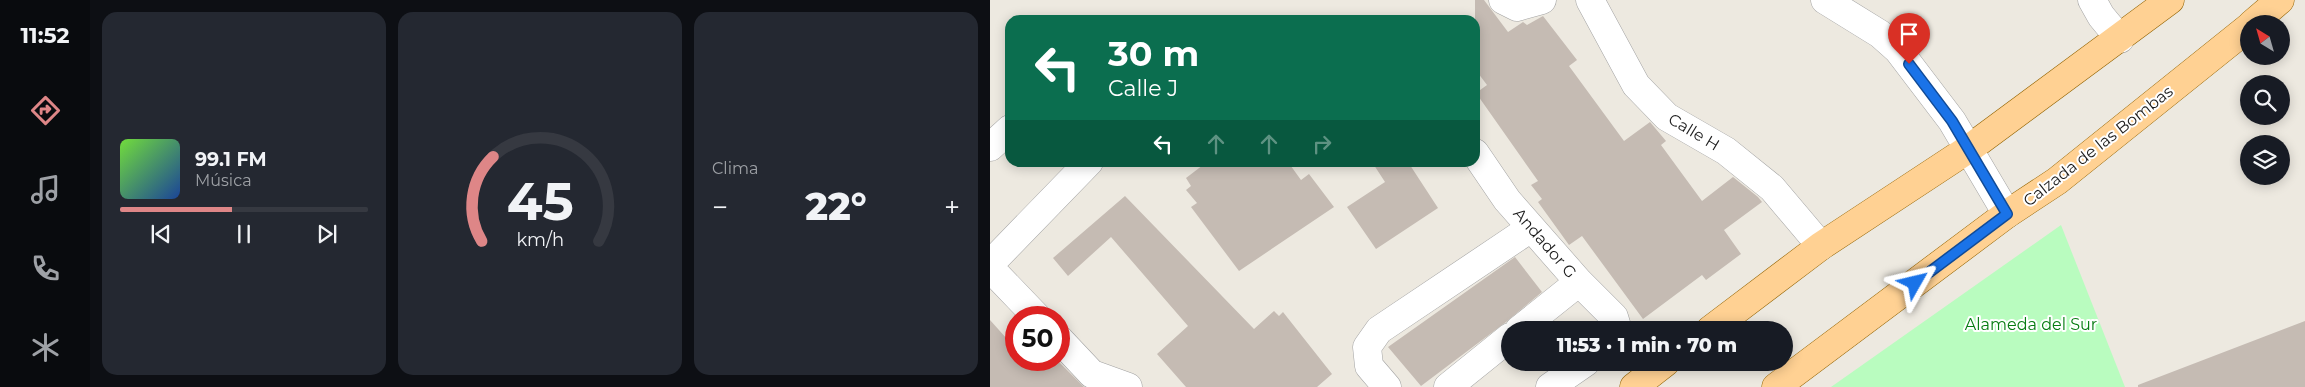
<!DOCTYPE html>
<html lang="es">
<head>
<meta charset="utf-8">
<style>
	:root { --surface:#171b24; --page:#242831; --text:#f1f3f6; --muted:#9ea1a6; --line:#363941; --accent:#de8687 }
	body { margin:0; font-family:Montserrat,sans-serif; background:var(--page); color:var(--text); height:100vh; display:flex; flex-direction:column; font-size:19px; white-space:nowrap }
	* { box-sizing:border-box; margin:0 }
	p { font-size:16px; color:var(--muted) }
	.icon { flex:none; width:28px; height:28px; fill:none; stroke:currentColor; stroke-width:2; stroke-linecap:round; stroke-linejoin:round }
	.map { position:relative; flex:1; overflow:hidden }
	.sheet { display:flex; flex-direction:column; gap:12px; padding:12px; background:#0d0f14; width:900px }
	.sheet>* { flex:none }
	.banner { position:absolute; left:15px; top:15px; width:475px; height:152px; border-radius:15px; box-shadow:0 2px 12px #0003; background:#0b6e4f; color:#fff; overflow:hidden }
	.needle { width:32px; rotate:323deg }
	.tools { position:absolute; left:1250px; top:15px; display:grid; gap:10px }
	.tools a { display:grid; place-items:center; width:50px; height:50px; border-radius:50%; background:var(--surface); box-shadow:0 2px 12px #0003; font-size:25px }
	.speed { position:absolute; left:15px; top:306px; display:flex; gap:10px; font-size:25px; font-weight:700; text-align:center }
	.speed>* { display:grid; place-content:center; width:65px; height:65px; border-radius:50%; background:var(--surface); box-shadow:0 2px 12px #0003; line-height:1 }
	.speed .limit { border:8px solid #d22; background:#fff; color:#111 }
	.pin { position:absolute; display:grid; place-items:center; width:42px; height:42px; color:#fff; margin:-51px -21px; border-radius:50% 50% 50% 0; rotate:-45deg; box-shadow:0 0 5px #0007 }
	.pin .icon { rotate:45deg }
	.me { position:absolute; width:55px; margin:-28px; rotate:53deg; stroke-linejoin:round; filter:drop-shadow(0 0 4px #0008) }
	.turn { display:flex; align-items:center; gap:18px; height:105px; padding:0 20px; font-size:22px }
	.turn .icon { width:65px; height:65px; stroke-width:2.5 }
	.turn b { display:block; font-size:35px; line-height:42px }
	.lanes { display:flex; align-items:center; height:48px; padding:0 20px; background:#0003; justify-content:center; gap:25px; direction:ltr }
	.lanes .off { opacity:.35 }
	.big { font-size:38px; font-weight:800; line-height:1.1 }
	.sheet .card { flex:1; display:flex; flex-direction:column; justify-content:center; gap:8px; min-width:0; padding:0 18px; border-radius:15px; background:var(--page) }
	.sheet .dial { align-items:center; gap:0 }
	.dial svg { height:130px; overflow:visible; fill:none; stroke:var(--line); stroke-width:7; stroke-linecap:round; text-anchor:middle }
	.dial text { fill:var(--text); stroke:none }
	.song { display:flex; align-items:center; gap:15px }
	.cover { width:60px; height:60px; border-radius:8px; background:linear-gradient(135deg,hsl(100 70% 55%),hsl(220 70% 35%)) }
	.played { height:5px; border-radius:2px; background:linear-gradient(90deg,var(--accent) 45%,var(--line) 45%) }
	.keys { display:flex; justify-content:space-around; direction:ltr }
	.heat { display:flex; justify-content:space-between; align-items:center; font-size:28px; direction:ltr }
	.sheet .tiles { flex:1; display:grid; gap:12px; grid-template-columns:repeat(3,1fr) }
	.trip { position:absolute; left:511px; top:321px; width:292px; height:50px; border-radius:25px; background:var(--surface); box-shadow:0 2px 12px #0003; font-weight:800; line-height:50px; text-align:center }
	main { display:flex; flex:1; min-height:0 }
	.menu { display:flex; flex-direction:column; width:90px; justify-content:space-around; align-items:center; background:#090b0e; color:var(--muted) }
	.menu .icon { width:35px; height:35px }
	.menu .current { color:var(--accent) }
	.menu b { font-size:22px; color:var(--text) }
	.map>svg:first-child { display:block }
</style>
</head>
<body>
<main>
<nav class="menu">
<b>11:52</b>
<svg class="icon current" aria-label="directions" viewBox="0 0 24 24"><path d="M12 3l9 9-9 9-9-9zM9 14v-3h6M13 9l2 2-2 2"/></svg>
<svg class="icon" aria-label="music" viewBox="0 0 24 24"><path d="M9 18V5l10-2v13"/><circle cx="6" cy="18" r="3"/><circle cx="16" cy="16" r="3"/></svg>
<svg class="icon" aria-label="phone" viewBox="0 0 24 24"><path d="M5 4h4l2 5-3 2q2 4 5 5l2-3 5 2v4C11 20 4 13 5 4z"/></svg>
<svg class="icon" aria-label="climate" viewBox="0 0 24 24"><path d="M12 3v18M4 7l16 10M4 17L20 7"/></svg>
</nav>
<section class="sheet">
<div class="tiles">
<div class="card">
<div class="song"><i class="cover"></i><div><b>99.1 FM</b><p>Música</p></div></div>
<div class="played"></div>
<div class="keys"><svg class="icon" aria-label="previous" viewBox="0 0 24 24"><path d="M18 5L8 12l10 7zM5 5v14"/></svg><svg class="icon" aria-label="pause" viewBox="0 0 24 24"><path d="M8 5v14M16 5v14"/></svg><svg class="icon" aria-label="next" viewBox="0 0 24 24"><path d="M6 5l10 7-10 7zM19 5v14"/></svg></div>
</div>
<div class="card dial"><svg viewBox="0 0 100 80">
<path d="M14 69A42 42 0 1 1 86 69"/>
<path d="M14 69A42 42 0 0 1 21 17" stroke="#de8687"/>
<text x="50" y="56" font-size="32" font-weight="700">45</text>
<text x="50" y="72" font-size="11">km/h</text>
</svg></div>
<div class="card"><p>Clima</p>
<div class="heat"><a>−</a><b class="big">22°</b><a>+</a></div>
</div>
</div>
</section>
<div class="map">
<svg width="1315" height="387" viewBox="0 0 1315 387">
	<rect width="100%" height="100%" fill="#ede9e0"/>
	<path fill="#b9fcbf" d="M1071 225 1135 387H841Z"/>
	<path fill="#c5bbb3" d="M485 0H494L518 32 533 22 537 25 553 16 587 60 579 66 634 141 660 122 676 141 671 145 712 201 743 177 768 197 772 202 734 230 751 254 716 280 712 275 653 319 592 236 579 245 548 202 552 199 541 185 548 181 486 93 497 85 485 69Z
		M217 162H298L311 180 319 174 344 207 249 271 201 207 207 203 196 190 201 186 196 178Z
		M382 162H418L448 208 386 249 357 207 395 182Z
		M135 196 264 329 284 311 289 316 293 312 342 374 327 387H196L167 354 198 326 121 237 78 276 63 258Z
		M525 257 552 292 516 322 431 386 398 347Z
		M0 320 26 349V360H67L94 387H0Z
		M1315 321V387H1148V385Z"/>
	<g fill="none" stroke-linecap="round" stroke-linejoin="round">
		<g stroke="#a2a2a2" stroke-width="29">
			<path id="minor" d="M513 0 527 7 552 0
				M600 0 646 85 677 117 736 151 782 188 831 246
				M835 0 890 34 908 50 962 121 1017 214
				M1102 0 1111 16 1130 39
				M0 147 20 129
				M485 153 517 200 589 282 624 317 628 330
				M0 264 99 162
				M0 268 48 318
				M529 330 589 282
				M69 339 102 374 138 387
				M397 387 379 366 377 347 389 330 541 228
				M458 387 520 337
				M560 387 596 362"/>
		</g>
		<g stroke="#926300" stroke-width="29">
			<path id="major" d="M1262 24 1290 0
				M720 330 831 246 980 148 1180 0
				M644 387 676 362
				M786 387 1017 214 1067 181 1259 27"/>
		</g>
		<use href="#minor" stroke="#fff" stroke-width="28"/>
		<use href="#major" stroke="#ffd193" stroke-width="28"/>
	</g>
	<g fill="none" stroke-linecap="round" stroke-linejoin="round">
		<g stroke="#114b97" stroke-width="12">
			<path id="route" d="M919 64 962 121 1017 214 925 283"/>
		</g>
		<use href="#route" stroke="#1a73e8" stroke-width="9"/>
	</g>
	<g text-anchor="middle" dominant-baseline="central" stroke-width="4" stroke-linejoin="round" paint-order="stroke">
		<g font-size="16" fill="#1b1b1b" stroke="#fff">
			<text transform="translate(704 132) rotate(31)">Calle H</text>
			<text transform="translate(1108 146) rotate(-38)">Calzada de las Bombas</text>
			<text transform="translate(555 243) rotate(49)">Andador G</text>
		</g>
		<g font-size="16" fill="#067c11" stroke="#fff">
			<text x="1041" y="324">Alameda del Sur</text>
		</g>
	</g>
</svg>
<div class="tools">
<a><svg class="needle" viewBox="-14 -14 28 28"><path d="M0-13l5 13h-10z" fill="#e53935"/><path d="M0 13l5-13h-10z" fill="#9ea1a6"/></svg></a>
<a><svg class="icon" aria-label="search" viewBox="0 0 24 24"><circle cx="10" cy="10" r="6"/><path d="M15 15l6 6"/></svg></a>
<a><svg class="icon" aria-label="layers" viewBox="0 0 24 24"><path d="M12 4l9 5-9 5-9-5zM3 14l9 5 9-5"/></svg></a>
</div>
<div class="speed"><div class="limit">50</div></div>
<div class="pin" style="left:919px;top:64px;background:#d93025"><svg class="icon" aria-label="arrive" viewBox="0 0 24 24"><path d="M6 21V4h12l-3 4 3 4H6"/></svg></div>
<svg class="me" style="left:925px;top:283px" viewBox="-20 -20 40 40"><path d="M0-17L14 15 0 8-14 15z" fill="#1a73e8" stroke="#fff" stroke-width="4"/></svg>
<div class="trip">11:53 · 1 min · 70 m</div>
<div class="banner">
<div class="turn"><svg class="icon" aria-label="left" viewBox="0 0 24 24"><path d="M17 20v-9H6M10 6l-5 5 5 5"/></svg><div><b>30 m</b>Calle J</div></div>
<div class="lanes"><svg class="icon" aria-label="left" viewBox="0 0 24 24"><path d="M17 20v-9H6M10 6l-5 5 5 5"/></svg><svg class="icon off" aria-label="ahead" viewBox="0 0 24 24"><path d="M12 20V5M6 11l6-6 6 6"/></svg><svg class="icon off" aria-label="ahead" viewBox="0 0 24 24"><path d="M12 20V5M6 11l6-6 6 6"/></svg><svg class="icon off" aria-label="right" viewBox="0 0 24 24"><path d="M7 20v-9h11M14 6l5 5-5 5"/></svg></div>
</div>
</div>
</main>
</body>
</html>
